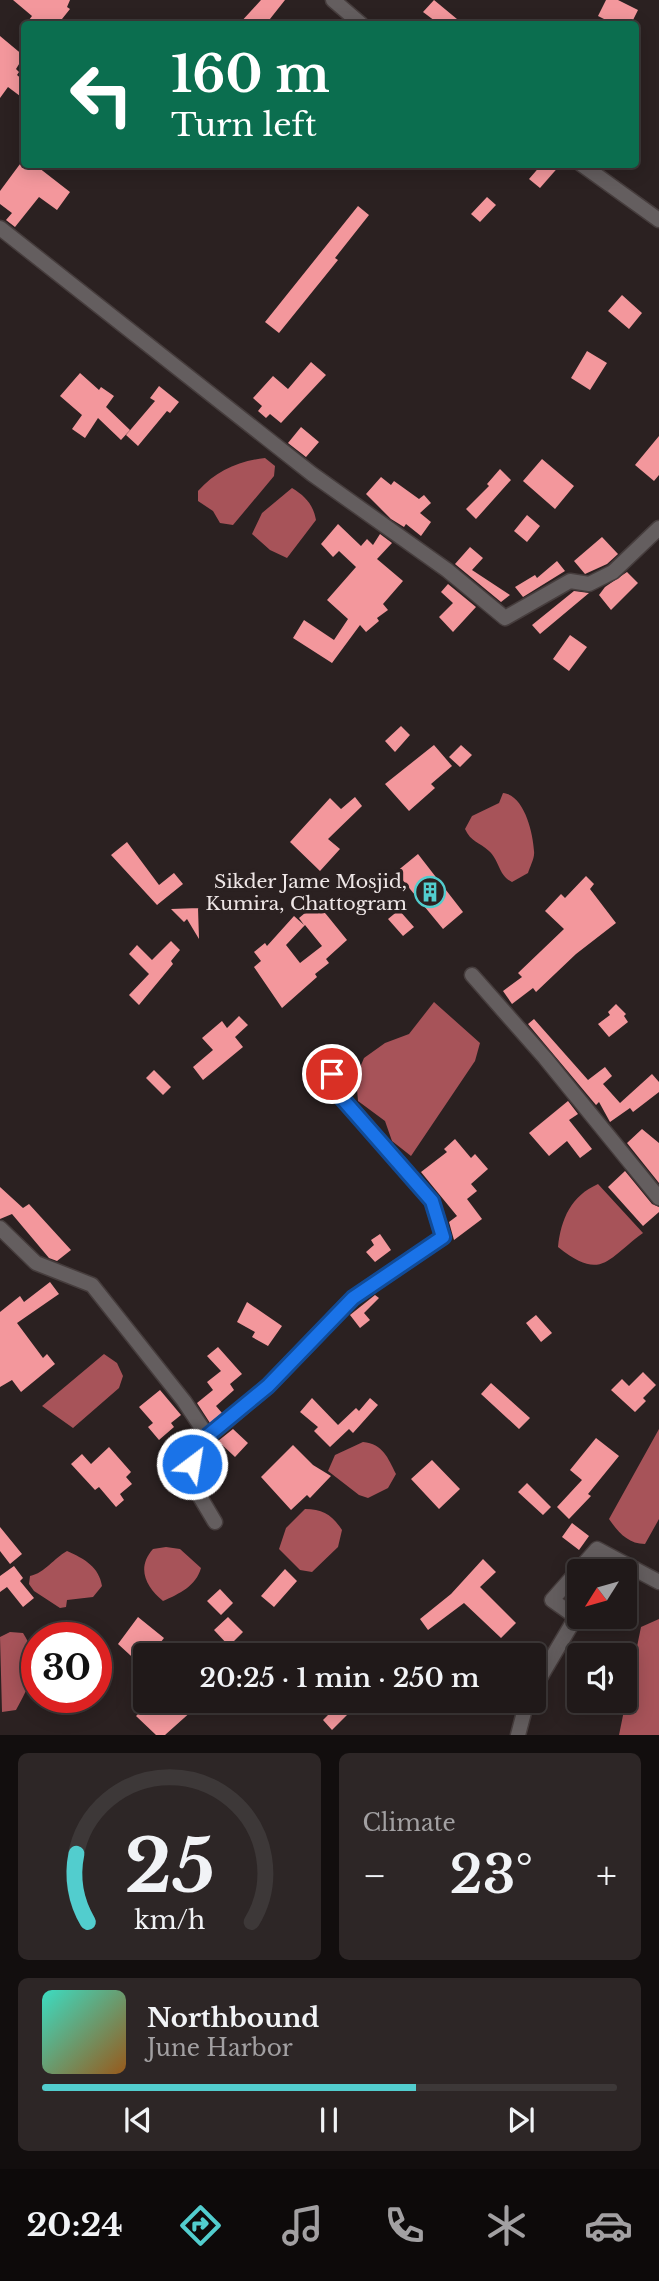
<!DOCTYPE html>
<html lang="en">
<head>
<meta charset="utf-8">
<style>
	:root { --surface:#201919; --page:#2d2626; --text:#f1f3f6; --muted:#a2a0a2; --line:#3d3838; --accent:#52cdce }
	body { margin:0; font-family:"Libre Baskerville",serif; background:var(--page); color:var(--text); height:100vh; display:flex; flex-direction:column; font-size:26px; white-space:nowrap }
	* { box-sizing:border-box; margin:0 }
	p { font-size:23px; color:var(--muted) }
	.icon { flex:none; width:38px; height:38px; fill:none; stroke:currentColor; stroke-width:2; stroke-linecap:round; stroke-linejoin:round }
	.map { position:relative; height:1735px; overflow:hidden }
	.details { display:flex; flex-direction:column; gap:18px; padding:18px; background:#120e0e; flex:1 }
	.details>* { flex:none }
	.guide { position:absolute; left:21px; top:21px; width:618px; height:147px; border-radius:7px; box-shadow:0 4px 18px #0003,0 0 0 2px var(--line); background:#0b6e4f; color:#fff; overflow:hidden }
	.needle { width:46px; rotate:233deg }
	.controls { position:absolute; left:567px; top:1559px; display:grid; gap:14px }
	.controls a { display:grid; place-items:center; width:70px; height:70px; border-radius:7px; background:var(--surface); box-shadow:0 4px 18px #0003,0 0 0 2px var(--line); font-size:35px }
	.speed { position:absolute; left:21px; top:1622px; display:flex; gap:14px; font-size:35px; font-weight:700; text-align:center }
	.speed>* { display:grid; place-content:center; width:91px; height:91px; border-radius:50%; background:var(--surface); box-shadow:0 4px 18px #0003,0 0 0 2px var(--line); line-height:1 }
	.speed .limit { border:10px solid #d22; background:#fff; color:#111 }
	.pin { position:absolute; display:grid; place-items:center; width:60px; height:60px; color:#fff; margin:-30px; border:4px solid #fff; border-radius:50%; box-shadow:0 2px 7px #0007 }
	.me { position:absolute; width:77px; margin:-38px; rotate:31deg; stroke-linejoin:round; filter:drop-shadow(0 0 5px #0008) }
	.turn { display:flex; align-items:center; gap:24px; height:147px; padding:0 35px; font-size:32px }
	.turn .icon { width:91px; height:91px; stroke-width:2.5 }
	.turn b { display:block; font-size:49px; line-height:60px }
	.big { font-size:52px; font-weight:600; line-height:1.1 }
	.details .card { flex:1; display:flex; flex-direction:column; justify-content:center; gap:10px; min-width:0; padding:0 24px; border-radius:10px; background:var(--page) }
	.details .dial { align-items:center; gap:0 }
	.dial svg { height:182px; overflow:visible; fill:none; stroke:var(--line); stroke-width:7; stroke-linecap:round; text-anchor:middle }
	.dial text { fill:var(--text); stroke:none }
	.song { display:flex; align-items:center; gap:21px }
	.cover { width:84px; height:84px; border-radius:10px; background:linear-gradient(135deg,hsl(170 70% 55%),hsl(30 70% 35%)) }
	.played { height:7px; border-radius:4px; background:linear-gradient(90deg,var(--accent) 65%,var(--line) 65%) }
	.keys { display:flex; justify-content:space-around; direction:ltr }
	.heat { display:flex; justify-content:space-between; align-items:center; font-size:38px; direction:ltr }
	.details .tiles { flex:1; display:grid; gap:18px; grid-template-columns:1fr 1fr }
	.card:last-child { grid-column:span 2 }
	.trip { position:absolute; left:133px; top:1643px; width:413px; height:70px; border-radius:7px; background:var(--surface); box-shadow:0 4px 18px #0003,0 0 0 2px var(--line); font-weight:600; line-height:70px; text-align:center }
	.menu { display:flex; height:112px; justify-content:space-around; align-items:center; background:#0d0a0a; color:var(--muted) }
	.menu .icon { width:49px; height:49px }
	.menu .current { color:var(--accent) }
	.menu b { font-size:32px; color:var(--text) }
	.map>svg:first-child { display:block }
</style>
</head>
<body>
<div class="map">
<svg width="659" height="1735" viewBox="0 0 659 1735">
	<rect width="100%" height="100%" fill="#2b2121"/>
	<path fill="#a75359" d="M265 458 275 466 274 476 233 525 220 523 213 511 198 501V491C216 471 238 461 265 458Z
		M292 488C305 496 313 504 316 520L287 558 270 550 252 534 262 513Z
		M503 793C524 795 533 832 534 851 535 858 530 866 528 873L512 882C498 875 500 861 489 851 479 842 471 842 465 829L472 816 499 803Z
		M434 1002 480 1043 475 1061 411 1156 392 1141 385 1121 358 1101 356 1077 364 1058 385 1043 409 1034Z
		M598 1184 643 1233C607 1259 602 1282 558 1247 561 1219 571 1196 598 1184Z
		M104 1354 117 1363 123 1376 119 1388 73 1428 42 1406Z
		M659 1429V1519L645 1544C628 1544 618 1532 609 1519Z
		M363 1442C383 1444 388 1458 396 1474L388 1488 368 1498 359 1495 328 1471 335 1455Z
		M305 1509C323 1509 332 1515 342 1530L338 1547 312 1572 300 1570 279 1549 286 1528Z
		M166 1547 180 1549 201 1568C196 1586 179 1594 163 1601 146 1587 136 1568 153 1549Z
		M67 1551C85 1559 99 1567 102 1586L93 1597 67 1600 66 1607 60 1608 34 1591 29 1584 30 1576C45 1573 54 1558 67 1551Z
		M659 1619V1735H619L641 1627Z
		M10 1632 23 1633C42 1662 32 1681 16 1710L2 1712 0 1637Z"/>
	<path fill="#f3979c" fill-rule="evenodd" d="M13 0H70L67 7 70 9 58 24H26L32 16Z
		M261 0H285L266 24H239Z
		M434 0 463 24H439L423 12Z
		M606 0H618L638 10 631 24H614L598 16Z
		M0 36 24 56 16 69 19 72 17 75 24 81V99L8 87 0 98Z
		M20 164H34L70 192 57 210 39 197 15 227 6 220 12 213 0 204V191Z
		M542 164H561L540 188 529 179Z
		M487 197 496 205 480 222 471 214Z
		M358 206 369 215 335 258 338 260 279 333 265 322Z
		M622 295 642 313 629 329 608 311Z
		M587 351 607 363 590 390 571 378Z
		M311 362 326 375 281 423 270 414 266 418 258 411 262 406 253 398 273 376 288 389Z
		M80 373 99 390 101 387 114 396 106 407 130 430 121 440 98 418 85 438 72 429 82 415 60 396Z
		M159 386 179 402 170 413 167 411 138 446 126 435 155 401 150 398Z
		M301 427 319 442 306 457 288 443Z
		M659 436V475L654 481 635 465Z
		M542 459 574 486 555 509 523 481Z
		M500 469 511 480 476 519 466 509 489 486 487 484Z
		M381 477 391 485 394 481 419 499 424 495 431 503 420 513 431 522 421 536 406 524 404 527 391 519 366 494Z
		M527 515 540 526 527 542 514 531Z
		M338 524 361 546 367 539 373 545 380 534 392 543 377 559 403 581 383 604 388 610 377 618 379 621 366 632 360 625 332 663 293 638 304 620 334 640 348 619 327 600 356 567 339 551 333 557 321 544Z
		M602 537 618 554 607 564 585 574 574 561Z
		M470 547 483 558 472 570 510 595 501 602 455 564Z
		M557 561 565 571 523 597 515 587 535 575 537 578Z
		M627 572 638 583 611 610 599 595 605 587Z
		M448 584 476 607 453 632 439 617 453 603 441 592Z
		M574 591 589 593 540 634 532 625Z
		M570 635 587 647 569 671 553 659Z
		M401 726 410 735 395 752 385 741Z
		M434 745 452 766 431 784 435 788 409 811 385 784Z
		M461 745 472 755 460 767 449 757Z
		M355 797 362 806 328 839 340 849 320 871 290 842 330 798 341 809Z
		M127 842 159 885 174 873 183 884 157 905 111 855Z
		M418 854 463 912 443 929 396 872Z
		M586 876 594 884 590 889 616 923 576 954 536 992 533 988 512 1004 503 991 522 977 518 973 564 929 545 911 561 894 565 898Z
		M317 903 347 940 326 959 329 963 315 974 317 977 282 1008 254 967 261 961 254 952 265 943 267 946 294 916 304 925 299 918ZM305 925 322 946 300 963 286 945Z
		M199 908H198L199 939 187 919 184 922 171 909Z
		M399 910 414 927 403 936 388 919Z
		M171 941 180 950 171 961 173 964 139 1005 129 995 149 974 129 954 137 945 152 960Z
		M616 1004 626 1014 624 1016 628 1022 609 1037 598 1024 610 1015 608 1012Z
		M239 1016 248 1025 235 1037 243 1047 203 1080 193 1067 213 1050 202 1038 222 1021 227 1028Z
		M534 1019 588 1080 605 1067 612 1076 603 1084 620 1103 652 1074 659 1082V1092L633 1112 630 1108 610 1122 599 1102 596 1105 528 1024Z
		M154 1070 171 1087 163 1095 146 1078Z
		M568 1101 578 1114 569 1120 592 1149 580 1158 567 1141 549 1156 529 1133Z
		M642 1129 659 1143V1183L627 1143Z
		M455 1139 471 1158 475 1154 488 1169 471 1184 477 1191 467 1199 482 1219 454 1240 449 1222 457 1216 421 1172 447 1152 444 1149Z
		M625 1171 652 1204 659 1207V1212L643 1226 608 1187Z
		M0 1187 23 1208 29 1204 71 1250 57 1261 49 1258 12 1214 0 1219Z
		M380 1234 391 1250 375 1262 366 1252 374 1245 371 1240Z
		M50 1282 59 1294 17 1323 43 1358 47 1354 55 1364 21 1392 12 1380 0 1387V1312L20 1296 24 1302Z
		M375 1295 379 1298 364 1313 370 1320 360 1328 350 1315Z
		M247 1302 282 1326 268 1346 252 1337 255 1332 237 1322Z
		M536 1315 552 1333 541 1342 526 1323Z
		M218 1347 242 1374 230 1384 234 1390 216 1406 222 1413 210 1423 197 1403 213 1390 207 1382 221 1371 207 1356Z
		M643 1372 656 1385 643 1398 646 1401 635 1412 611 1390 622 1379 629 1386Z
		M491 1383 530 1418 519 1429 481 1394Z
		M160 1390 181 1415 171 1423 174 1427 159 1440 148 1427 153 1423 139 1407Z
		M312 1398 338 1425 356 1408 359 1411 370 1398 378 1405 353 1433 349 1429 330 1447 314 1431 318 1427 300 1412Z
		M233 1429 248 1443 235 1457 218 1441Z
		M596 1438 619 1456 588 1494 591 1496 569 1519 557 1507 582 1480 570 1470Z
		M293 1445 313 1465 331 1476 310 1498 307 1495 291 1510 261 1477Z
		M109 1447 131 1472 126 1477 132 1484 120 1494 124 1500 116 1507 99 1487 95 1490 71 1464 82 1454 91 1464Z
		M432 1460 460 1489 439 1509 411 1479Z
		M527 1483 551 1507 543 1515 518 1492Z
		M572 1523 589 1536 579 1550 562 1537Z
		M0 1527 22 1554 10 1564 0 1551Z
		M483 1559 496 1572 480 1587 516 1623 501 1638 464 1603 428 1630 420 1619 451 1594Z
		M14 1566 23 1578 20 1581 34 1598 23 1607 7 1587 0 1592V1576Z
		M285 1569 297 1581 274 1607 261 1596Z
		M220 1589 233 1603 221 1615 207 1601Z
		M138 1617 164 1638 150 1656H145L142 1666 118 1644Z
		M228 1617 243 1632 229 1646 214 1630Z
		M151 1701H203L165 1735H156L136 1716Z
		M342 1701H361L332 1730 323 1720Z"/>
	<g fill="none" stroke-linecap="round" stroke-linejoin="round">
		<g stroke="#463d3d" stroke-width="17">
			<path id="minor" d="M333 0 361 24
				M581 164 659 220
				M0 228 312 474 447 570 505 618 570 581 589 584 613 572 659 528
				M472 975 545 1058 659 1198
				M0 1228 36 1263 92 1285 184 1401 208 1437 268 1386 353 1298 443 1237 432 1201 340 1095 332 1074
				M208 1437 194 1447 190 1480 215 1522
				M534 1688 576 1617 552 1600 597 1549 659 1582
				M518 1735 527 1701"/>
		</g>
		<use href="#minor" stroke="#645e5f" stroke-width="14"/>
	</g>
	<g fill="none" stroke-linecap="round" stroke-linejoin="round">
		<g stroke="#114b97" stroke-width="18">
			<path id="route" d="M192 1464 194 1447 268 1386 353 1298 443 1237 432 1201 340 1096 332 1074"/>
		</g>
		<use href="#route" stroke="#1a73e8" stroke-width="12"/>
	</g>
	<defs>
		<g id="building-ring" transform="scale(1.575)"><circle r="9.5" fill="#2b2121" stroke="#52cdce" stroke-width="1.5"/><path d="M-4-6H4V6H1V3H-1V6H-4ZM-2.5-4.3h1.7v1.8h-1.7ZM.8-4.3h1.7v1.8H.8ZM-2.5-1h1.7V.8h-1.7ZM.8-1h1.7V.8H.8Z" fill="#52cdce"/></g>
	</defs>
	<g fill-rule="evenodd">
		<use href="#building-ring" x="430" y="892"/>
	</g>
	<g text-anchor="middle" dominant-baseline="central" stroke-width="7" stroke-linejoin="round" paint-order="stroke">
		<g font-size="19" fill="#eee6e6" stroke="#2b2121" text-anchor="end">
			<text x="407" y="881">Sikder Jame Mosjid,<tspan x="407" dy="22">Kumira, Chattogram</tspan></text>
		</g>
	</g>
</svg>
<div class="controls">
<a><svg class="needle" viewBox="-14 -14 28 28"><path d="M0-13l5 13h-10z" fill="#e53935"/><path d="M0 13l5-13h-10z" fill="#a2a0a2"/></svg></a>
<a><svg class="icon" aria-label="sound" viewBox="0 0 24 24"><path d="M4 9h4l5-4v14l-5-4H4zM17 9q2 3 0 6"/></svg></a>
</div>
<div class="speed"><div class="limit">30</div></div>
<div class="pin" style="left:332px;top:1074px;background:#d93025"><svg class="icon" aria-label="arrive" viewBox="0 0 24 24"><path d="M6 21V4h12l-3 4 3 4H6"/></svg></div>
<svg class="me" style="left:192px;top:1464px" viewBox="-20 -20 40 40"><circle r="17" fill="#1a73e8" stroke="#fff" stroke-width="3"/><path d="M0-11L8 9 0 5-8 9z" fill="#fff"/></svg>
<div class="trip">20:25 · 1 min · 250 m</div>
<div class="guide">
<div class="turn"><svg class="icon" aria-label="left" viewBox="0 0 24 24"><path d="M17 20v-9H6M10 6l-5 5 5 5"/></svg><div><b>160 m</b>Turn left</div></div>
</div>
</div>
<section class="details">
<div class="tiles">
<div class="card dial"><svg viewBox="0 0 100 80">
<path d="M14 69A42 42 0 1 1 86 69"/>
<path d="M14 69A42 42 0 0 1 9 39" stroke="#52cdce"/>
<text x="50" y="56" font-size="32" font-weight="700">25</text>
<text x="50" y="72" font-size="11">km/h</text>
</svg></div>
<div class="card"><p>Climate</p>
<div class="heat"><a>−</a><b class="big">23°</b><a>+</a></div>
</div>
<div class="card">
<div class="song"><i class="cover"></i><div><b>Northbound</b><p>June Harbor</p></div></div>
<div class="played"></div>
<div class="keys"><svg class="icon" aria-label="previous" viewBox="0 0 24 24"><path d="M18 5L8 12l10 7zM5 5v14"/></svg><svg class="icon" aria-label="pause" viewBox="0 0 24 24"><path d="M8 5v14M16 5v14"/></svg><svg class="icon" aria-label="next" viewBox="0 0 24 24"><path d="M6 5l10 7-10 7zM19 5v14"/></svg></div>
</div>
</div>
</section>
<nav class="menu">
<b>20:24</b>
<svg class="icon current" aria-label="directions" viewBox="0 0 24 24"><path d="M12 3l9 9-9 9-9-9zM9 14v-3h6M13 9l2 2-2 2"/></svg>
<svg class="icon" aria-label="music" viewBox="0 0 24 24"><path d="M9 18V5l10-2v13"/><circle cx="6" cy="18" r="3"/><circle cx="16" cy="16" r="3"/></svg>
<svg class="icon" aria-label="phone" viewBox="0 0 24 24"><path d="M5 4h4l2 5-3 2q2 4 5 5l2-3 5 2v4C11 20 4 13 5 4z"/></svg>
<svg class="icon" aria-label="climate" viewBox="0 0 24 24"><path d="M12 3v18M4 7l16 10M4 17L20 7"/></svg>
<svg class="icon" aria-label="car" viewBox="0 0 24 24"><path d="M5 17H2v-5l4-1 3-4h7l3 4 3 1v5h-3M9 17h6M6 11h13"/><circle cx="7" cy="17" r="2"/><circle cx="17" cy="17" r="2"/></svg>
</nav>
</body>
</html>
